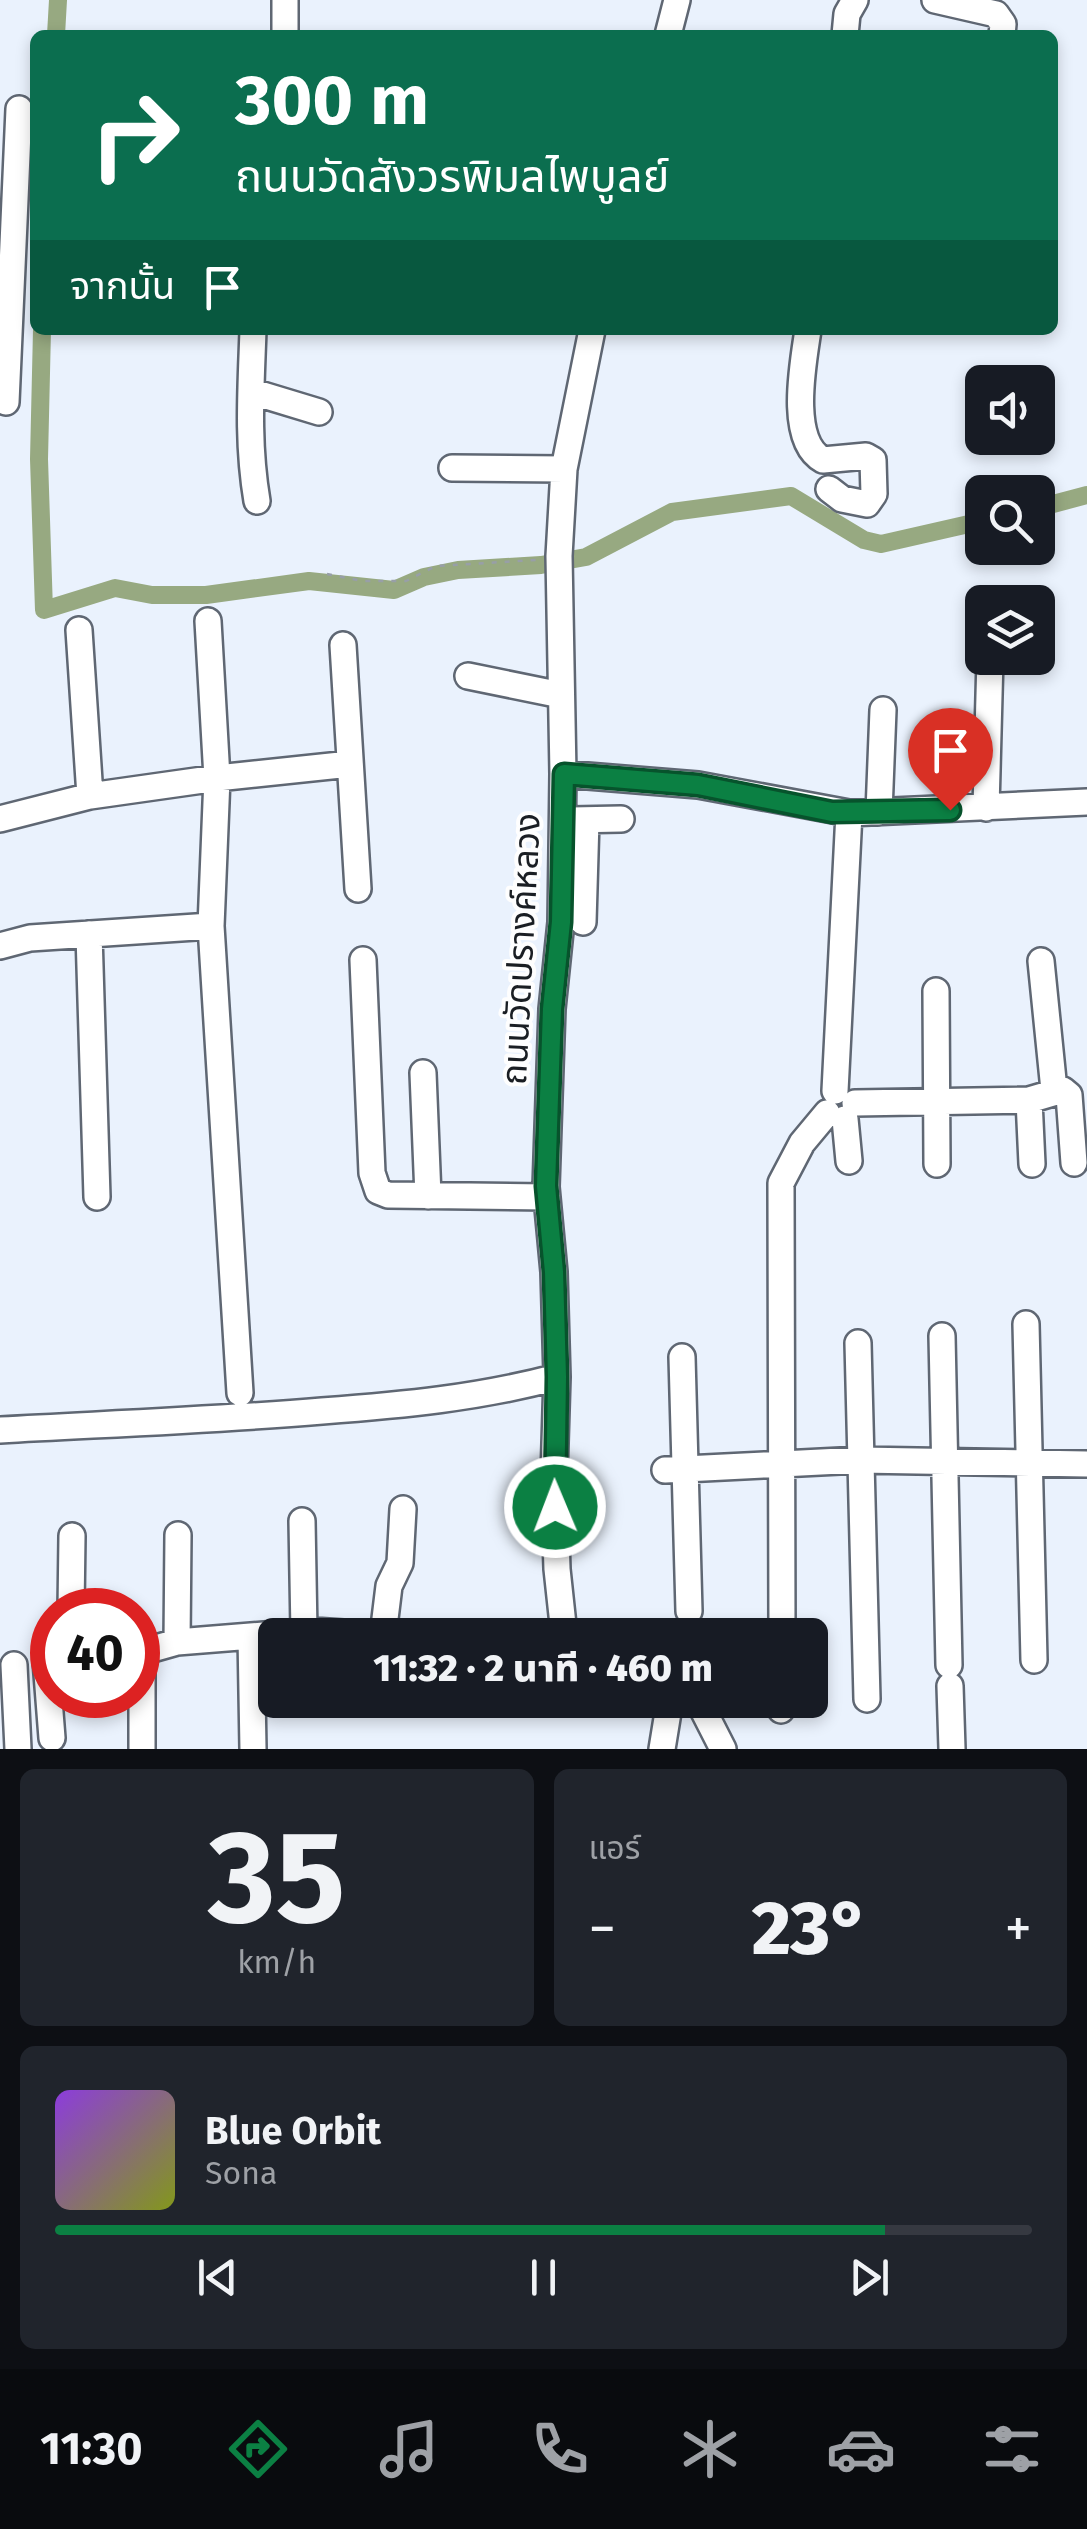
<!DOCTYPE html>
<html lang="th">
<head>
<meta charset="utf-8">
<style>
	:root { --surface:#171b24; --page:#20242c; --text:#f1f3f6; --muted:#9ea1a6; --line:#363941; --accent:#0b8043 }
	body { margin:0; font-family:"Fira Sans","Noto Sans Thai",sans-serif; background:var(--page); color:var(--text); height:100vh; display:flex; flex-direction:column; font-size:38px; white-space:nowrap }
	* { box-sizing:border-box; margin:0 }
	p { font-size:32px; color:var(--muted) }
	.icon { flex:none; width:55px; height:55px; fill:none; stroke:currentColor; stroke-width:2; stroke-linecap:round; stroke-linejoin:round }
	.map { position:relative; height:1749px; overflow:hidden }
	.sheet { display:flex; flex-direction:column; gap:20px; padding:20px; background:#0d0f14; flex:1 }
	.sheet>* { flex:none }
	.hud { position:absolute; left:30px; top:30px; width:1028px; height:305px; border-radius:15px; box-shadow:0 5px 15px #0003; background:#0b6e4f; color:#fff; overflow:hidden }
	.controls { position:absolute; left:965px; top:365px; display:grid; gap:20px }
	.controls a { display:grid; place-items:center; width:90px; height:90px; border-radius:15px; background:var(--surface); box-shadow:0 5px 15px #0003; font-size:50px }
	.speed { position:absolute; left:30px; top:1588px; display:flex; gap:20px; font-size:50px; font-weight:700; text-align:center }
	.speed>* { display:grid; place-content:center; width:130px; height:130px; border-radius:50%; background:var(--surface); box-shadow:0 5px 15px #0003; line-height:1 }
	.speed .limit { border:15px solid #d22; background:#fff; color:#111 }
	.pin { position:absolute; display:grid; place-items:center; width:85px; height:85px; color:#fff; margin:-102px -42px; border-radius:50% 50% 50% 0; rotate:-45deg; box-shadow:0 0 10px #0007 }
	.pin .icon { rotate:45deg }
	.me { position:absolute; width:110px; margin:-55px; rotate:359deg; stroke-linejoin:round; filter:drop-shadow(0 0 8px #0008) }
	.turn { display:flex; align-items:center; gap:35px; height:210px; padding:0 40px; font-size:45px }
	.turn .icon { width:130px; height:130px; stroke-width:2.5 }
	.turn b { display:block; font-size:70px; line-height:85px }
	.then { display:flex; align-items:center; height:95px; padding:0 40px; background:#0003; gap:20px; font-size:38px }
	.big { font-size:75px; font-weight:800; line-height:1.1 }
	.sheet .widget { flex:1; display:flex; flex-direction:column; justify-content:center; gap:15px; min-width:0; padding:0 35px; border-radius:15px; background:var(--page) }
	.sheet .dial { align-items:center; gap:0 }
	.dial b { font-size:130px; line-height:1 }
	.song { display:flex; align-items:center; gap:30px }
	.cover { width:120px; height:120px; border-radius:15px; background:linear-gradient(135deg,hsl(270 70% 55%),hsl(70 70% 35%)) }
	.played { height:10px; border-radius:5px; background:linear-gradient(90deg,var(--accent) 85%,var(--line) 85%) }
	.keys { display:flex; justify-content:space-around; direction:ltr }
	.heat { display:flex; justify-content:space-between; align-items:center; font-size:55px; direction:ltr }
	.sheet .tiles { flex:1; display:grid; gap:20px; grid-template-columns:1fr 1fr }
	.widget:last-child { grid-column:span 2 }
	.trip { position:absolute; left:258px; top:1618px; width:570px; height:100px; border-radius:15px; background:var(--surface); box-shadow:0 5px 15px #0003; font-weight:800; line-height:100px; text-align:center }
	.dock { display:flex; height:160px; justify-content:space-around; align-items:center; background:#090b0e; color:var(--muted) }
	.dock .icon { width:70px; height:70px }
	.dock .current { color:var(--accent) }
	.dock b { font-size:45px; color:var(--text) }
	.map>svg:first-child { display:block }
</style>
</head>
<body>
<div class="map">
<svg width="1087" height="1749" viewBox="0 0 1087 1749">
	<rect width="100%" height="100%" fill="#eaf2fd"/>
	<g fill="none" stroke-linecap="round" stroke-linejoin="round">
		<path stroke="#97a981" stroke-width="18" d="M56 35 58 0
			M42 330 39 459 44 610 115 588 152 595H206L309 581 394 590 424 577 458 570 541 565 586 557 672 512 791 496 864 540 881 544 982 521
			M1038 508 1087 495"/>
		<g stroke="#5f6773" stroke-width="30">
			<path id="minor" d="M285 0V35
				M935 0 996 14 1003 24 1002 35
				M668 35 677 0
				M845 35 847 14 855 0
				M253 330C251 389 247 442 257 501
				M808 330C803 364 788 441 823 460L866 456 873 460 874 494 867 504 842 499 829 489
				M253 392 319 412
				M6 402 19 109
				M452 468 564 469
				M208 621 217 778 211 926 240 1393
				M79 630 90 796
				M343 645 358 889
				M468 676 561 695
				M563 774 698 785 849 813 1087 802
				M986 808 990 658
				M879 812 883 710
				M0 819 90 796 217 778 350 764
				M572 820 621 819
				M583 922 586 820
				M89 934 97 1197
				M0 946 30 938 211 926
				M363 960 372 1173 378 1191 388 1195 547 1197
				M1041 961 1054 1090
				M936 991 937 1164
				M423 1073 428 1196
				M835 1091 849 813
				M1029 1100 1032 1164
				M855 1103 1029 1100 1063 1090 1069 1095 1074 1163
				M845 1119 849 1161
				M1026 1324 1034 1660
				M942 1336 949 1665
				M858 1343 867 1699
				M682 1357 689 1611
				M0 1430C107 1424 215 1420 322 1411 403 1405 478 1398 557 1377
				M665 1470 860 1460 1087 1464
				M302 1521 304 1632
				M71 1610 72 1536
				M564 1634 557 1569 554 1476 557 1377 554 1272 546 1187 552 1009 561 922 563 774 559 556 564 469 592 330
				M383 1635 389 1586 400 1563 403 1509
				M782 1635 781 1183 802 1143 827 1113
				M251 1636 253 1749
				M177 1642 178 1535
				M142 1652V1749
				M138 1653 177 1642 314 1631 373 1635
				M46 1661 52 1738
				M14 1665 18 1749
				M950 1686 952 1749
				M698 1700 723 1749
				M781 1710V1700
				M662 1749 670 1700"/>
		</g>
		<path stroke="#989fa7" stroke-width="2.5" stroke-dasharray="5 8" stroke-linecap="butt" d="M327 574 362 581H406L436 566 536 560"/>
		<use href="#minor" stroke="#fff" stroke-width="25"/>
	</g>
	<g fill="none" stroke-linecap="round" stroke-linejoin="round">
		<g stroke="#07532c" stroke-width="25">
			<path id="route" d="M555 1507 557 1377 554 1272 546 1186 552 1009 561 922 564 774 698 785 832 812 950 810"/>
		</g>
		<use href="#route" stroke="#0b8043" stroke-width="18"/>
	</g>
	<g text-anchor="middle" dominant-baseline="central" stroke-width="8" stroke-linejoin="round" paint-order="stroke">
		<g font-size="35" fill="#1a1e23" stroke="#fefefe">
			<text transform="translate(521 949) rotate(-87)">ถนนวัดปรางค์หลวง</text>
		</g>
	</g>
</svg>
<div class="controls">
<a><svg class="icon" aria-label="sound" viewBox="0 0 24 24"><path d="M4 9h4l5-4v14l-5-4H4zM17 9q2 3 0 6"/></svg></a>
<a><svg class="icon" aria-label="search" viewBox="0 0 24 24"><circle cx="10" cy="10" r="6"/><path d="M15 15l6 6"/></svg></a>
<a><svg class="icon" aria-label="layers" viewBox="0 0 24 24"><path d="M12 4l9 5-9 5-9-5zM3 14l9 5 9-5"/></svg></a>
</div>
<div class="speed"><div class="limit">40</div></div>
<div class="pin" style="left:950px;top:810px;background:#d93025"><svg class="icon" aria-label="arrive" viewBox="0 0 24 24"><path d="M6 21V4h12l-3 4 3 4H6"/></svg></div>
<svg class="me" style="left:555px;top:1507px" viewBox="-20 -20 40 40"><circle r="17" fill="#0b8043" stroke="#fff" stroke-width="3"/><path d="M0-11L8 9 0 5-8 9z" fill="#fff"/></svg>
<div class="trip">11:32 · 2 นาที · 460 m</div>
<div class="hud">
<div class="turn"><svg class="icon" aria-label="right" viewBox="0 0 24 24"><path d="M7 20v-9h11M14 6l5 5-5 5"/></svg><div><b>300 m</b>ถนนวัดสังวรพิมลไพบูลย์</div></div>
<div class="then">จากนั้น<svg class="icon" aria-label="arrive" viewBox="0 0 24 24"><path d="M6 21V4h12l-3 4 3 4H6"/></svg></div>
</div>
</div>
<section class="sheet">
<div class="tiles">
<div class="widget dial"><b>35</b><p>km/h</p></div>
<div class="widget"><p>แอร์</p>
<div class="heat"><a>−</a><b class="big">23°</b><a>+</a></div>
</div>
<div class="widget">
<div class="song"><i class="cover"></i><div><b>Blue Orbit</b><p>Sona</p></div></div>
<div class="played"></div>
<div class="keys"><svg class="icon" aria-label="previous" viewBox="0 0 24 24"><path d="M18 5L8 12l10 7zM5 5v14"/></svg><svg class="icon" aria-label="pause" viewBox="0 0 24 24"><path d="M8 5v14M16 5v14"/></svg><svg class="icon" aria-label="next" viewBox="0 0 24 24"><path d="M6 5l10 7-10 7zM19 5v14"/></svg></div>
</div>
</div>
</section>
<nav class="dock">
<b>11:30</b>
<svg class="icon current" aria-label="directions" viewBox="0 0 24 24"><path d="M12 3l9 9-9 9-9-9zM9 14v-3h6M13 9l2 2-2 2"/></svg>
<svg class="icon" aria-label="music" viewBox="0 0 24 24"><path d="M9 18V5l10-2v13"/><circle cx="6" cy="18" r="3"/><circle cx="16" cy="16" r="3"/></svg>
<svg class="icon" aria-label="phone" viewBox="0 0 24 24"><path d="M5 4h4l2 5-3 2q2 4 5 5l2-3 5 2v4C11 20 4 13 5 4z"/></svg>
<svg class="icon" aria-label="climate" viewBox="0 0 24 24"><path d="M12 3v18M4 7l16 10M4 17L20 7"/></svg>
<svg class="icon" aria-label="car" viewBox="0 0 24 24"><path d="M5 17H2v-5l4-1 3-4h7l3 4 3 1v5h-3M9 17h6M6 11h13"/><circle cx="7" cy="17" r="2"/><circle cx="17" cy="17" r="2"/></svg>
<svg class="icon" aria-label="filters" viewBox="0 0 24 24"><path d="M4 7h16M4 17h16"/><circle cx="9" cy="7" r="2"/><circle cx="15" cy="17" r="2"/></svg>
</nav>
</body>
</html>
